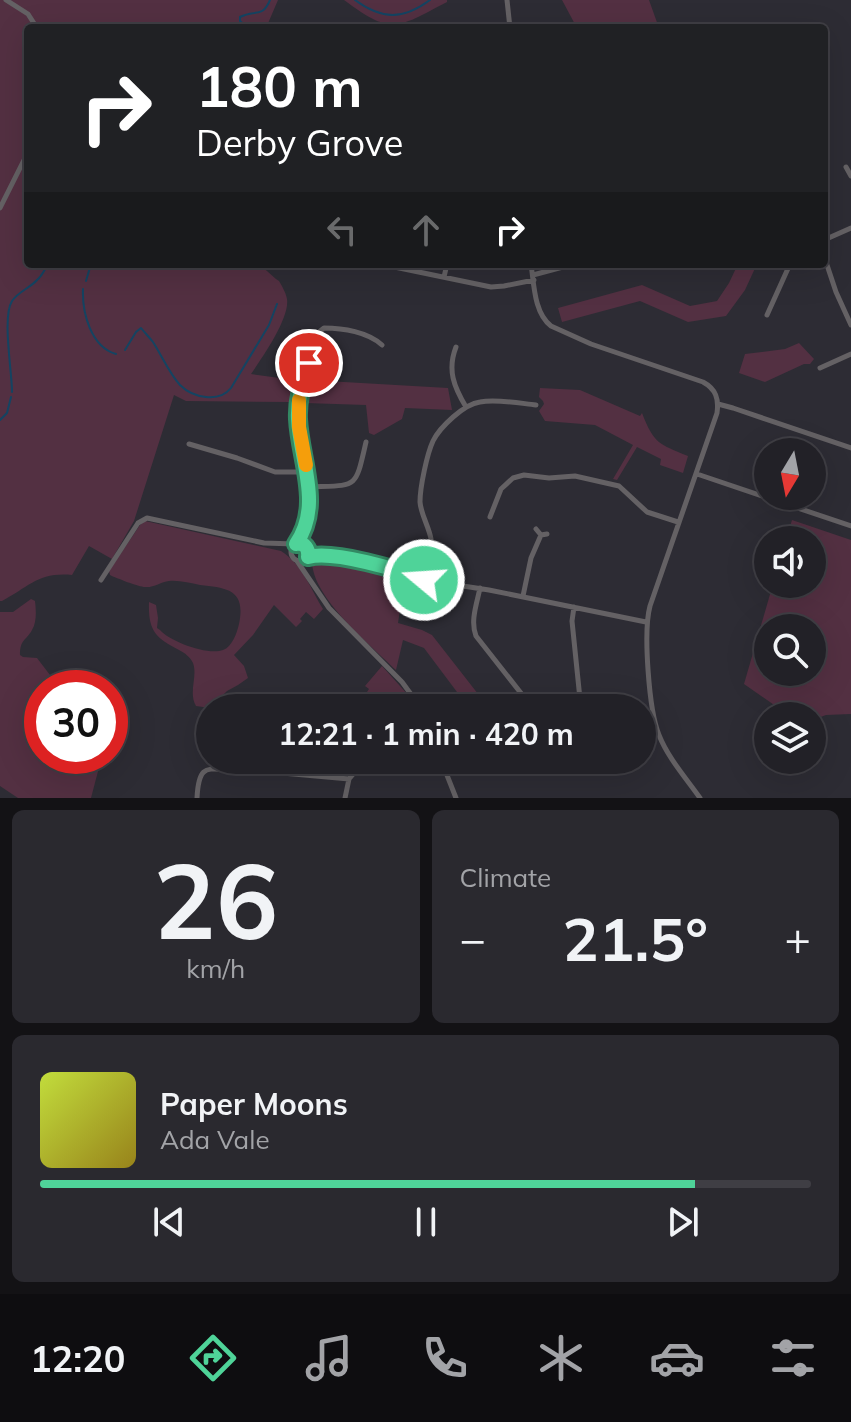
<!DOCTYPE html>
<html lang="en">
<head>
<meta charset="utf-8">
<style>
	:root { --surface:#222127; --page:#2a292f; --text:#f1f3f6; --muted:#a2a3a7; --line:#3f3e44; --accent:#4fd399 }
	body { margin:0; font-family:Mulish,sans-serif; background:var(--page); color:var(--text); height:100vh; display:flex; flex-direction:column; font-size:30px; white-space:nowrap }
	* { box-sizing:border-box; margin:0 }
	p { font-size:26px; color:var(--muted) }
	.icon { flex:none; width:44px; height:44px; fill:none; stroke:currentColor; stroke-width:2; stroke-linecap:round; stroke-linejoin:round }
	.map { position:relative; height:798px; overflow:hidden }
	.side { display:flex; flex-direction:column; gap:12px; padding:12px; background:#131215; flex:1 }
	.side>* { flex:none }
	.top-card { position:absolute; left:24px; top:24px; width:804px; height:244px; border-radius:8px; box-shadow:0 8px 32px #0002,0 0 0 2px var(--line); background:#202124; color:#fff; overflow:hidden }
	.needle { width:52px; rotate:190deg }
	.controls { position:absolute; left:754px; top:438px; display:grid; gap:16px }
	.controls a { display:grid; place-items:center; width:72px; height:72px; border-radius:50%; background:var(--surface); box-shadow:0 8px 32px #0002,0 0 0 2px var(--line); font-size:40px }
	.speed { position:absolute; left:24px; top:670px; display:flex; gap:16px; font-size:40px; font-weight:700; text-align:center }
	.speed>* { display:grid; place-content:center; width:104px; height:104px; border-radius:50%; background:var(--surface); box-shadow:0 8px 32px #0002,0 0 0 2px var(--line); line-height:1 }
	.speed .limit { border:12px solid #d22; background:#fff; color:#111 }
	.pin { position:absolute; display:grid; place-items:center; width:68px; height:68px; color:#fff; margin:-34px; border:4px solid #fff; border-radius:50%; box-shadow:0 2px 8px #0007 }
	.me { position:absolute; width:88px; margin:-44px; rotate:288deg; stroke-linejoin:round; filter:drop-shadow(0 0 6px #0008) }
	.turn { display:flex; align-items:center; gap:28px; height:168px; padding:0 40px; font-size:36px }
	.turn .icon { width:104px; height:104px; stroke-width:2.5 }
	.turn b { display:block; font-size:56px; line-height:68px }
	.lanes { display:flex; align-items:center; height:76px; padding:0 40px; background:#0003; justify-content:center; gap:40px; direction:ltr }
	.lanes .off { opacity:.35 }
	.big { font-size:60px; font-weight:700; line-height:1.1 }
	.side .card { flex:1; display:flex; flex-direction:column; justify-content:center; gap:12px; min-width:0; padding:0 28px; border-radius:12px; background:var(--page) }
	.side .dial { align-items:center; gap:0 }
	.dial b { font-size:104px; line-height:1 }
	.song { display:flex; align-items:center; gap:24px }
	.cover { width:96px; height:96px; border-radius:12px; background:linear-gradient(135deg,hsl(70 70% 55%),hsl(50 70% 35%)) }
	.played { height:8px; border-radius:4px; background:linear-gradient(90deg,var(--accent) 85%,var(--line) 85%) }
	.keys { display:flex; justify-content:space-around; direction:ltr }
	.heat { display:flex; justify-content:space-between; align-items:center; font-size:44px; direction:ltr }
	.side .tiles { flex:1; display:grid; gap:12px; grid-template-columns:1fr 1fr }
	.card:last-child { grid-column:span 2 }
	.trip { position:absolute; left:196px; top:694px; width:460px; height:80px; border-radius:40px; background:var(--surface); box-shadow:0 8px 32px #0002,0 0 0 2px var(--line); font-weight:700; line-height:80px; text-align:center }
	.tabs { display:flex; height:128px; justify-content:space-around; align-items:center; background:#0e0d10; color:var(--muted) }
	.tabs .icon { width:56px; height:56px }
	.tabs .current { color:var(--accent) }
	.tabs b { font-size:36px; color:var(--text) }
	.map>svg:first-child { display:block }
</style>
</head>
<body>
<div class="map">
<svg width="851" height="798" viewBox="0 0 851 798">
	<rect width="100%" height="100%" fill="#2d2c34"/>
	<path fill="#533042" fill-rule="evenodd" d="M0 0H278L266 28H28V264H259L276 279 279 281C282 286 286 293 287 299 290 318 262 358 251 374L294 380 291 402 186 401 174 395 134 521 112 559 89 546 72 575C38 572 29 587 2 601H0Z
		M344 0H447V2C397 28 392 36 344 0Z
		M562 0H649L659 28H577Z
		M738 264H757L745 290 726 316 688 322 640 301 562 322 558 308 642 285 690 306 717 301 729 283Z
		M799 343 814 359 810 364H804L765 382 739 373 745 354 785 349Z
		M309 380 448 388 452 410 405 408 402 419 374 435 369 433 366 405 305 403Z
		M540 388 580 390 640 416 642 413C654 444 659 444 688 456L683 473 660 465 661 459 637 447 617 480 613 479 633 445 595 425 545 421 539 411 544 404 543 401 539 397Z
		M792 520 851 540V714L826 715 812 720V716H790L744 684 773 584H812V540H786ZM812 628V672H768V628Z
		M145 521 281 551C303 565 310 588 323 609L314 619 306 612 300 619 302 621 296 627 274 605 253 635 234 655 244 666 248 678 238 685 227 691 210 708 196 706C188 692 198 677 193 663 190 657 185 653 179 650 155 638 148 630 149 602L156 605 158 618 157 628 160 630C169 641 208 656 223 650 232 647 237 633 239 624 246 590 228 588 200 585 190 583 179 580 169 581 161 582 153 588 145 587 139 587 116 578 110 575L109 571 140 525Z
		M317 559 405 577 398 623 422 630 432 635 489 708H469L424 648 403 640 396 670C371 645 311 597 312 560Z
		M31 599 35 601C36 610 37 622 32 630 26 641 20 639 20 655L23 657 37 658 60 688H42V756H102L91 798H18L0 786V612H13Z
		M382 666 409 696 412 701 408 708H355L352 699 357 692 365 695 369 689 365 686Z
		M259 760H360L353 768 341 773 282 769 265 761Z"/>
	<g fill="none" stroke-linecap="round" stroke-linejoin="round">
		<path stroke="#144462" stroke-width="2" d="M355 0C382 20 403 20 430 0
			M248 28 240 21V17C255 9 262 19 270 0
			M86 281 91 264
			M83 289C82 313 91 347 116 354
			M125 350 136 332 141 328C145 333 149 337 153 342 162 356 169 373 180 385 193 398 219 403 231 388L269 325 277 304
			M12 392C12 371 2 317 12 301 19 291 30 288 37 280 42 276 45 269 48 264
			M0 420 7 413 11 397"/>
		<path stroke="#646164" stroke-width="5" d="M6 0 28 14 37 28
			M507 0 510 28
			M846 167 851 176
			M0 208 28 152
			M824 240 851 228
			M824 256 836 292 851 325
			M380 264 491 287 504 286 534 280
			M531 264C534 284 534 313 551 326L591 344 703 382C716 389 719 399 717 413L650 606C643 632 649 711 659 735 668 758 686 778 700 798
			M533 275 574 264
			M444 277 447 264
			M767 315 790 264
			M456 347C447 370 454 387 466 407
			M820 368 851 354
			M718 404 733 408 851 448
			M189 444 237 458 275 472H308
			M697 474 851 526
			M309 487C358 485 355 490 366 442
			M490 517 501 489 513 478 524 475 549 478 575 476 619 486 647 512 678 522
			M536 529 541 535 547 534
			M291 552a9 9 0 1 1 18 0a9 9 0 1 1-18 0Z
			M305 545C300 525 310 504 309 484 308 463 300 443 298 423 296 394 309 360 319 332L324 328C343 328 368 332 382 345
			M306 547 332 556 410 573 424 580 489 590 646 622
			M297 561 329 608 402 682 421 708
			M415 575C419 569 426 563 429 556 438 539 421 519 420 502 420 487 427 454 433 441 440 427 464 404 480 402 497 399 518 403 536 405
			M101 580 138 523 147 518 264 543 295 544
			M480 588C477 603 470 621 476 636L524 697 569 708 578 705 580 699 572 621 574 607
			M523 596 531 558 541 535
			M441 760 456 798
			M260 771 349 779
			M197 798C199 758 210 772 241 769
			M345 798 349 779 365 760"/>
	</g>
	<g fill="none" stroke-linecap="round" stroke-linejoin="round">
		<g stroke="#338963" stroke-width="20">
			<path id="route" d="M309 363C303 382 297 399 298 419 300 461 323 505 296 544 305 542 309 549 308 557 333 550 400 570 424 580"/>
		</g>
		<use href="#route" stroke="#4fd399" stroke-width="14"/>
		<path stroke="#f59e0b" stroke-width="14" d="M299 400V427L306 465"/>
	</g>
</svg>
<div class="controls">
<a><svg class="needle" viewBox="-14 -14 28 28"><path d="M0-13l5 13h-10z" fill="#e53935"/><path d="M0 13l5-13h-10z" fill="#a2a3a7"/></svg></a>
<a><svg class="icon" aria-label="sound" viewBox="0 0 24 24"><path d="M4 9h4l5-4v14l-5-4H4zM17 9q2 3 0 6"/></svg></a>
<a><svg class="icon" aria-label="search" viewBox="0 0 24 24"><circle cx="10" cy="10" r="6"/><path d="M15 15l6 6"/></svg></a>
<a><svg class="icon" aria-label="layers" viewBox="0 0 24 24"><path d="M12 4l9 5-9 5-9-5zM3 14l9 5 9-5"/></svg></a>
</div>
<div class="speed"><div class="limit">30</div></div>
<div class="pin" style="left:309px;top:363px;background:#d93025"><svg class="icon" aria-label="arrive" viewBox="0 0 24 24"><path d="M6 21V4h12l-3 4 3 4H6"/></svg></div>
<svg class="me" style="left:424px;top:580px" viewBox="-20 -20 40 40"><circle r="17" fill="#4fd399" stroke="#fff" stroke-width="3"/><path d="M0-11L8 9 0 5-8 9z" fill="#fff"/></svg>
<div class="trip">12:21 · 1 min · 420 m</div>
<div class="top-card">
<div class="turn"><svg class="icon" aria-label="right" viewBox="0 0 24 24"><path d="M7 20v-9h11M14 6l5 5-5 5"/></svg><div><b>180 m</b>Derby Grove</div></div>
<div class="lanes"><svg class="icon off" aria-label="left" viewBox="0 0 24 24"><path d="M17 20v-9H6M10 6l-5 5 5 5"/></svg><svg class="icon off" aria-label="ahead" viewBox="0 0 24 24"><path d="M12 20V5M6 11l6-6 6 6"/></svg><svg class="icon" aria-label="right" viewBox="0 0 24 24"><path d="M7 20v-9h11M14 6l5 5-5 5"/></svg></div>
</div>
</div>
<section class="side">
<div class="tiles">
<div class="card dial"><b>26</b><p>km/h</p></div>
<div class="card"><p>Climate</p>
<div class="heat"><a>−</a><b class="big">21.5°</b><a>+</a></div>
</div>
<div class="card">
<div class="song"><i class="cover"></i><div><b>Paper Moons</b><p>Ada Vale</p></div></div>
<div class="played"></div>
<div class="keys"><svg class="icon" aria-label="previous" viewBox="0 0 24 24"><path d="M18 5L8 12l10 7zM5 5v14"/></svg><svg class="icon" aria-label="pause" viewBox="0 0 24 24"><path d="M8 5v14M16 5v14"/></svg><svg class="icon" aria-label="next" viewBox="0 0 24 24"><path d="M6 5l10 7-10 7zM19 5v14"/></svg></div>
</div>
</div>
</section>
<nav class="tabs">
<b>12:20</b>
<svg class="icon current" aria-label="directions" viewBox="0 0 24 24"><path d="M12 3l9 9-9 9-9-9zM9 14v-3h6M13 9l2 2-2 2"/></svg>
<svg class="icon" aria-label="music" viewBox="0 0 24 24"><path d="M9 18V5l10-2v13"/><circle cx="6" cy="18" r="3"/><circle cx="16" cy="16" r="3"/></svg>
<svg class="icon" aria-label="phone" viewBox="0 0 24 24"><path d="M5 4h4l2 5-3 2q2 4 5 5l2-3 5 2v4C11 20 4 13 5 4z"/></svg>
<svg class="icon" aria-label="climate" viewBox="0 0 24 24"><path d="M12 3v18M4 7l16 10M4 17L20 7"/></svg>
<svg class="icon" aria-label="car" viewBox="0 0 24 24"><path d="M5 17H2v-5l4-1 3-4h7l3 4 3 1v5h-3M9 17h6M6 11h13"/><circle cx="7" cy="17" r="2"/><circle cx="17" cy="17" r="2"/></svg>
<svg class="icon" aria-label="filters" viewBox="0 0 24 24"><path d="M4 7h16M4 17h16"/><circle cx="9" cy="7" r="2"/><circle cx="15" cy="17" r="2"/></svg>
</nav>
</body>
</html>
